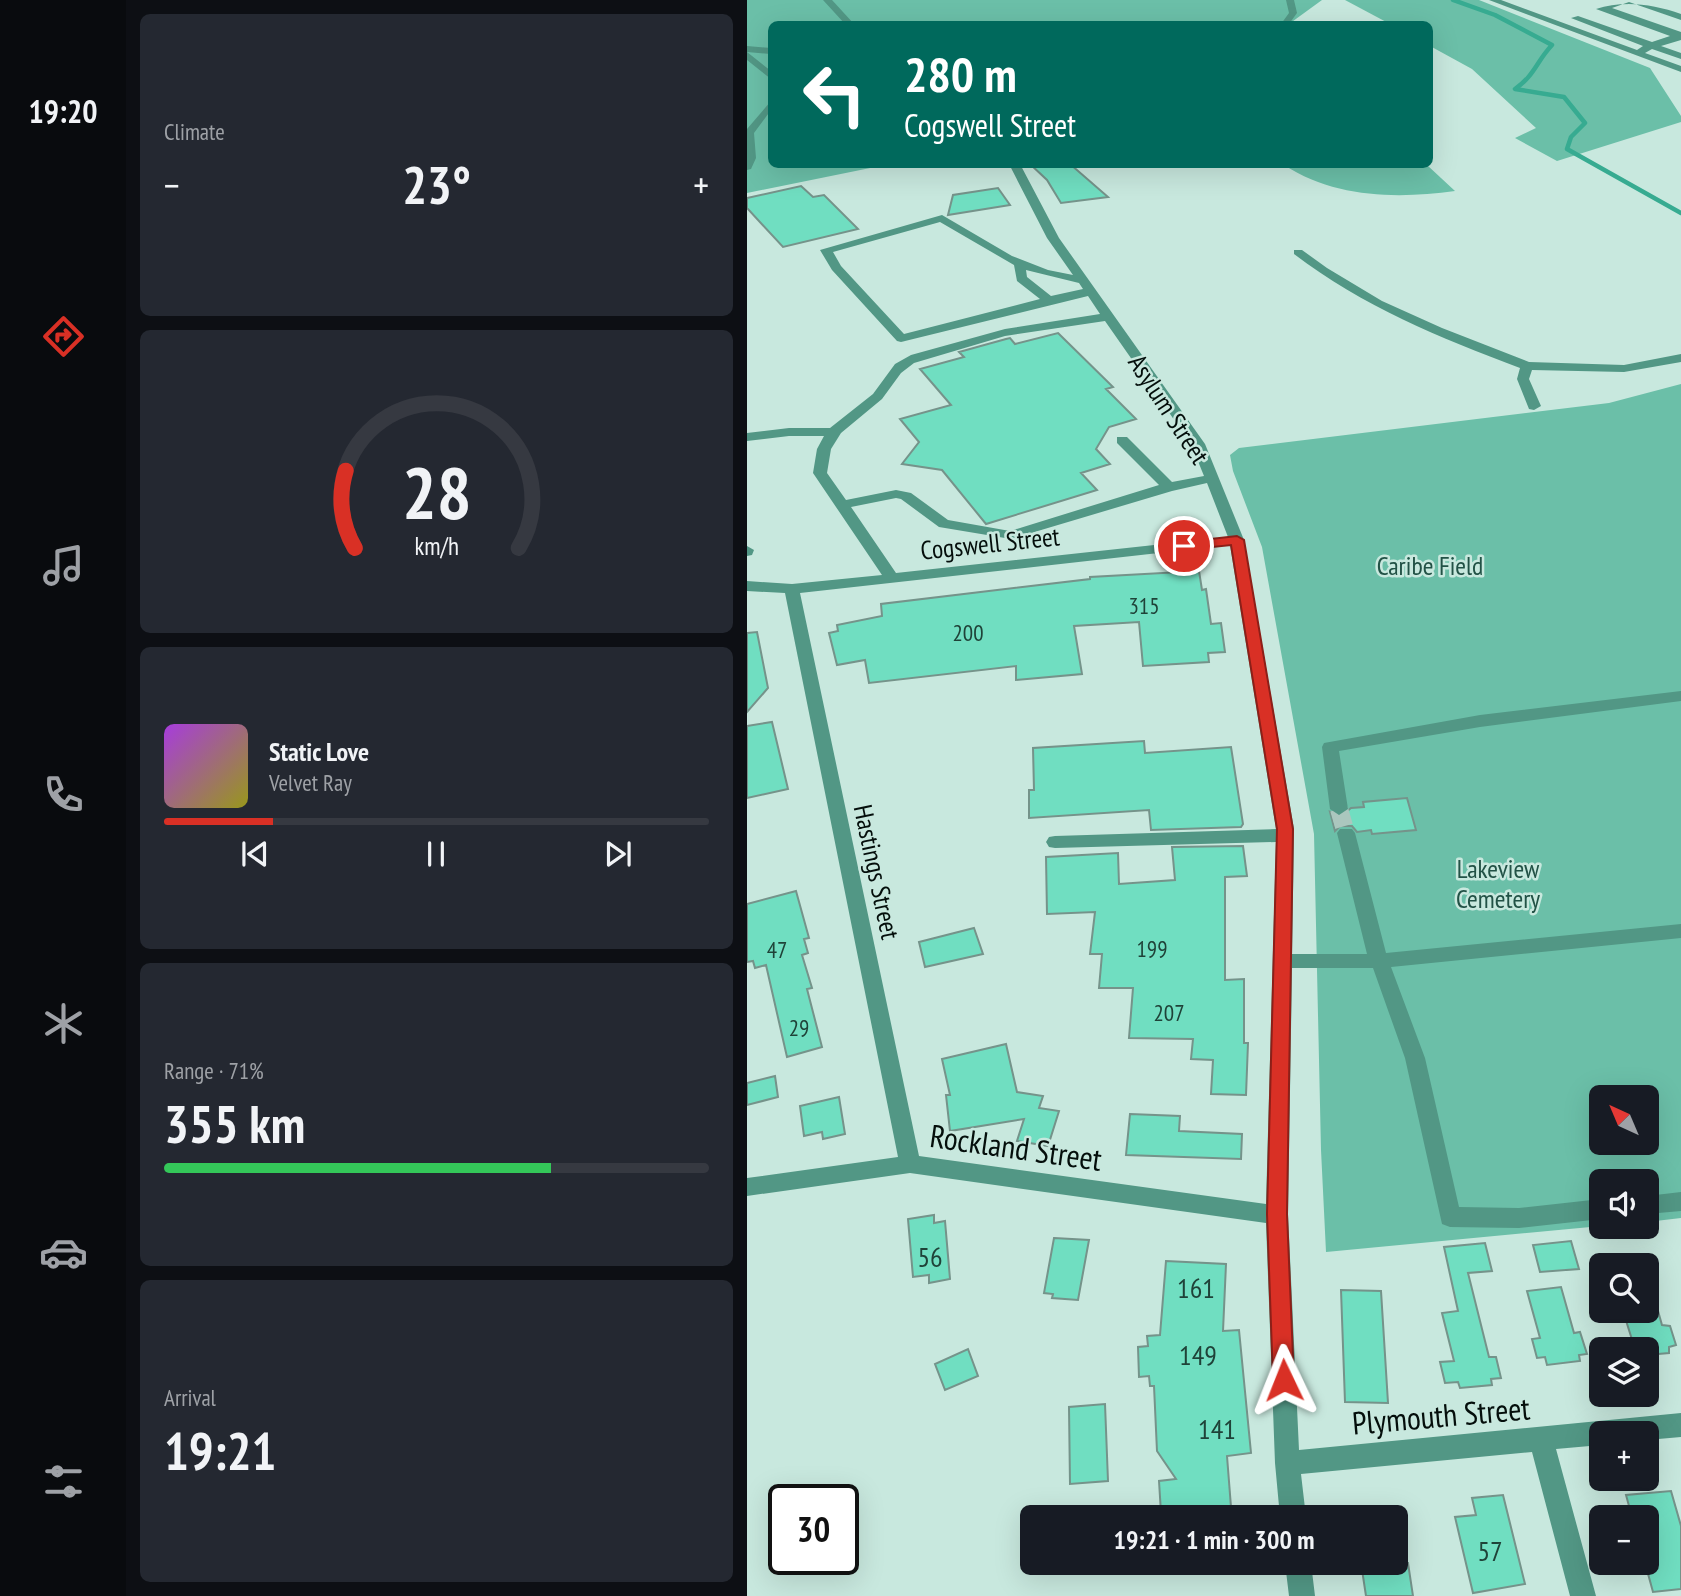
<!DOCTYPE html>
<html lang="en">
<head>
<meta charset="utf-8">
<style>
	:root { --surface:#171b24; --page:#242831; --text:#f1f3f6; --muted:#9ea1a6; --line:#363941; --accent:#d93025 }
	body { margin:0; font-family:"PT Sans Narrow",sans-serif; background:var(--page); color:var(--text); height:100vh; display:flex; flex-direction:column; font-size:26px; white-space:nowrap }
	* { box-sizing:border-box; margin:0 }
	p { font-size:23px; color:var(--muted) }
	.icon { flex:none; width:38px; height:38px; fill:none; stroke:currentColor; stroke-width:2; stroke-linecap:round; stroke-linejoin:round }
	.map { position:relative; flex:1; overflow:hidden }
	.details { display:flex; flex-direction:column; gap:14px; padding:14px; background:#0d0f14; width:621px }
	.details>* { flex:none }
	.guide { position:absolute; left:21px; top:21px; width:665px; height:147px; border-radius:10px; box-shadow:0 7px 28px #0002; background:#00695c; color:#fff; overflow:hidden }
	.needle { width:46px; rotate:316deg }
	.buttons { position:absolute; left:842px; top:1085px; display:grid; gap:14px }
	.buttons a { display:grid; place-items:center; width:70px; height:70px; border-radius:10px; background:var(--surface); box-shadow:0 7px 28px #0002; font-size:35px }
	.speed { position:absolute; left:21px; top:1484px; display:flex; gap:14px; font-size:35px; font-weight:700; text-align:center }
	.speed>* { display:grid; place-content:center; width:91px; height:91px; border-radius:50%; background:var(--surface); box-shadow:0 7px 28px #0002; line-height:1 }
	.speed .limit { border:4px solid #111; border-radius:10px; background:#fff; color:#111 }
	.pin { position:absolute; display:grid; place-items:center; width:60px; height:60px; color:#fff; margin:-30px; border:4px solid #fff; border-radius:50%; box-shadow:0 2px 7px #0007 }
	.me { position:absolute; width:77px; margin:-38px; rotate:358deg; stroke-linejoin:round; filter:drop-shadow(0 0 5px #0008) }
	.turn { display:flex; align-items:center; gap:24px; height:147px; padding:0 21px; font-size:32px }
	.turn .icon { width:91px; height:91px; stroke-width:2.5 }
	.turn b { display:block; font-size:49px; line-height:60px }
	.big { font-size:52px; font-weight:600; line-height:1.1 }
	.details .tile { flex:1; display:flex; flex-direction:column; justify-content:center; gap:10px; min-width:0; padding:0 24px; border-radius:10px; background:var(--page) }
	.details .dial { align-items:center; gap:0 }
	.dial svg { height:182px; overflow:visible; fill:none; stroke:var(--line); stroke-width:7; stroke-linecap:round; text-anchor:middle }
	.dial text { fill:var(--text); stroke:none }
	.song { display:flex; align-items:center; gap:21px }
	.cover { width:84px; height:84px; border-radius:10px; background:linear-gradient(135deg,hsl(280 70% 55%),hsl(60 70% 35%)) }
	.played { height:7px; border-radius:4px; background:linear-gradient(90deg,var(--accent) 20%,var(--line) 20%) }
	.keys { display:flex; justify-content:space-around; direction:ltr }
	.heat { display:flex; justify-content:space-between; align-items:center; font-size:38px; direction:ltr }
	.charge { height:10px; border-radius:5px; background:linear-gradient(90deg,#34c759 71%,var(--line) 0) }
	.trip { position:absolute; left:273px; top:1505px; width:388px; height:70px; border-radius:10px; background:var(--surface); box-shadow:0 7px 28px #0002; font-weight:600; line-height:70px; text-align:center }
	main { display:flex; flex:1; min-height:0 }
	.tabs { display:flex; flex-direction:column; width:126px; justify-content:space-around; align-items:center; background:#090b0e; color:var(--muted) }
	.tabs .icon { width:49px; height:49px }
	.tabs .active { color:var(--accent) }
	.tabs b { font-size:32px; color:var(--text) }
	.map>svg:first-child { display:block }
</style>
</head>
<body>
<main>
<nav class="tabs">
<b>19:20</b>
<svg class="icon active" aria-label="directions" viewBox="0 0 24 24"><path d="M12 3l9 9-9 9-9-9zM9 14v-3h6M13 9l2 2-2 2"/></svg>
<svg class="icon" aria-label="music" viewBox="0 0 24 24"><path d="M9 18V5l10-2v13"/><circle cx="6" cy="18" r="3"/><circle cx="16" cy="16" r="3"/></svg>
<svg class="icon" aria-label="phone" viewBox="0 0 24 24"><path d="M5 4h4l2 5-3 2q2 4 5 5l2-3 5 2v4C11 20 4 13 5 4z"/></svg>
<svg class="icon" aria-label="climate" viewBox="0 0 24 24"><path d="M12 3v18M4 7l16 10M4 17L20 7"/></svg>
<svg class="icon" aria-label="car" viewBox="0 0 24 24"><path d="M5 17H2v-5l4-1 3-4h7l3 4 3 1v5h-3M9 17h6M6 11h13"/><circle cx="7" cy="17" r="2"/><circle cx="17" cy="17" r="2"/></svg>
<svg class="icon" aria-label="filters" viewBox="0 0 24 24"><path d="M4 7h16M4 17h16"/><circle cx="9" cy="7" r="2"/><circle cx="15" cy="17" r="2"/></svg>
</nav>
<section class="details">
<div class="tile"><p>Climate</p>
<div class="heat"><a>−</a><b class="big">23°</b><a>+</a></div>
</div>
<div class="tile dial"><svg viewBox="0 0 100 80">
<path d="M14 69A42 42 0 1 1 86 69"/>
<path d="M14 69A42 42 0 0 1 10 35" stroke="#d93025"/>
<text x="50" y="56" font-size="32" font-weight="700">28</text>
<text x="50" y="72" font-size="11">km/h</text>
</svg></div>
<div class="tile">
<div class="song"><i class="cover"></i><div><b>Static Love</b><p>Velvet Ray</p></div></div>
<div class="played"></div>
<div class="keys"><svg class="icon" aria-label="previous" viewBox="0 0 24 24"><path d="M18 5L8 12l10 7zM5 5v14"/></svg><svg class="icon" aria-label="pause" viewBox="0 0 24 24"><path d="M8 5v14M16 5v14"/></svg><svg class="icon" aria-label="next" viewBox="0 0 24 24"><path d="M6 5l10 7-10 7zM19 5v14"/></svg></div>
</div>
<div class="tile"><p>Range · 71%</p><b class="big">355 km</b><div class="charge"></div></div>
<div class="tile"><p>Arrival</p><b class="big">19:21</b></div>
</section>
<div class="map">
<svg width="934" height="1596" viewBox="0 0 934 1596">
	<rect width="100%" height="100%" fill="#c8e8de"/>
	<path fill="#6bbfa8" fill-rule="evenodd" d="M0 0H575L542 24H24V164L138 165 0 193Z
		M598 0H732L903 68 934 116V122L810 161 768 138 789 128 725 69 683 46 682 24H643Z
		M537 165H680L708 191C650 199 588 198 537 165Z
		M934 384V1218L900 1222V1181H854V1226L579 1252 574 1150 567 834 515 547 486 471 483 455 492 448 862 403ZM854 1097H900V1143H854Z"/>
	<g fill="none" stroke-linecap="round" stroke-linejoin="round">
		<path stroke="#37ab91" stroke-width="4.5" d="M706 0 748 15 805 45C789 62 788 75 768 89L817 97 838 123 824 137 820 149 934 213"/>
	</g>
	<path fill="#70dec1" stroke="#75938a" stroke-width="2" d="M283 164H323L361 197 314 203 300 180Z
		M54 186 66 197 77 195 111 229 36 247 0 208V198Z
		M251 188 263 205 201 215 206 195Z
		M311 333 366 387 359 389 389 419 362 427 349 449 363 464 334 473 350 490 239 524 195 470 155 464 172 442 153 419 204 405 173 369 217 357 212 352 259 339 263 338 268 344Z
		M452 571 455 590 459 589 464 624 474 623 478 652 461 653 462 662 396 666 392 622 327 626 335 674 269 680V666L122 683 118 660 90 665 82 633 91 631 90 625 135 616 134 604 343 579V577Z
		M10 632 21 688 0 712V633Z
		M25 722 41 789 0 798V726Z
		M397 741 398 753 484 747 496 824 494 827 404 830 402 810 282 818V790H287L286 748Z
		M660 798 669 830 625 834 624 830 610 832 605 826H593L588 831 583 812 593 817 604 808 617 807 616 802Z
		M496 846 500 876 478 877V980L497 979V1043H501L499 1095 464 1094 466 1060 444 1059 446 1039 382 1038 386 988H352L355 954H343L348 912 300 914 299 857 371 853 372 884 428 880 425 847Z
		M49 891 62 938 57 939 61 953 55 955 65 988 60 989 75 1047 40 1057 19 965 8 968 6 961 0 962V904Z
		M227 928 236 954 178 967 172 942Z
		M259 1044 270 1092 296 1096 292 1108 312 1111 301 1146 270 1141 277 1119 203 1131 199 1095H203L195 1059Z
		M28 1076 31 1097 0 1105V1083Z
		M92 1097 98 1134 76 1139 75 1132 57 1136 53 1106Z
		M383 1114 433 1116 432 1131 495 1134 494 1159 379 1155Z
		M187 1215V1223L198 1221 203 1279 182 1283V1275L166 1277 161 1219Z
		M307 1238 342 1240 331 1300 305 1298 306 1294 297 1293Z
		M824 1241 832 1269 793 1272 786 1245Z
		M738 1243 745 1271 721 1273 742 1357H749L754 1378 744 1379 745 1385 713 1388 711 1382 698 1383 693 1362 707 1361 695 1313 711 1311 697 1247Z
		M419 1261 479 1264 476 1331 492 1330 504 1453 480 1456 484 1507 414 1513 412 1481 429 1479 410 1451 407 1386H403L402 1376 392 1377 391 1347 401 1346 400 1336 413 1335Z
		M814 1287 827 1333 833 1332 840 1354 832 1355 833 1361 800 1365 798 1357 790 1358 785 1339 793 1338 780 1291Z
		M594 1290 634 1291 641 1403 598 1402Z
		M876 1311H911L915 1325 923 1326 929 1345 922 1347V1353L900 1355V1349H888Z
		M221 1349 231 1376 198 1390 188 1364Z
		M358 1404 361 1481 323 1484 322 1407Z
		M924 1491 934 1526V1589L906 1592 900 1570V1517H885L879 1495Z
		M756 1495 778 1584 726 1593 708 1517 729 1515 725 1498Z
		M614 1563H661L666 1596H619Z"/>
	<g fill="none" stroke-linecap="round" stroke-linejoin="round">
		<path stroke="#abc7be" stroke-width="18" stroke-dasharray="18 9" stroke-linecap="butt" d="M592 809 599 833"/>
		<path fill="#529785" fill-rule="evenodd" d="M76 0H85L107 24H98Z
			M539 0H547L550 13 542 24H534L542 13Z
			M742 0H754L890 50 896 46 824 18 831 16 905 42 923 36 849 9C876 0 906 4 934 14V20L882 2 865 8 934 32V40L914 46 934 53V59L905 49 898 53 934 66V72Z
			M0 46 24 48V54L0 52Z
			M0 52 24 71V79L0 60Z
			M24 101V110L7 133 9 158 4 169 0 170V129Z
			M262 164H273L312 238 458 444 497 540 547 829 545 954H620L590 833 593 829H605L608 833 639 953 934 924V938L644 967 678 1058 712 1207 772 1208 854 1199V1219L772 1228 703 1227 695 1224 658 1058 626 968H545L541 1215 552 1450 934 1413V1437L900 1440V1433H854V1445L809 1449 849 1596H823L785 1452 554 1474 559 1517H533L528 1463 519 1223 163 1173 0 1196V1178L151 1157 38 593 0 591V581L45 584 135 575 66 473 70 449 77 436H42L0 441V433L42 428H83L126 394 148 364 164 355 258 329 353 314 341 296 154 342 150 341 85 270 73 250 195 215 265 256 301 270 326 275 300 238ZM193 222 267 265 270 281 293 299 157 334 94 266 86 252ZM279 270 332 283 336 289 304 296 280 277ZM358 321 444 444 457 476 425 482 380 437H370V443L412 485 263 531 201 520 164 493 149 490 99 500 80 473 84 449 94 433 135 399 154 373 167 363 258 336ZM460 483 481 537 149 573 104 507 149 498 154 499 192 527 264 539 425 491ZM483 545 529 829 308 836 302 837 299 842 302 847 308 848 529 842 519 1204 172 1156 53 593Z
			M547 250H555L580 268 635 301 695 328 782 362 877 365 934 354V362L877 372 785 370 782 379 794 406 787 410 782 409 770 379 773 368C693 338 615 306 547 254Z
			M0 546 7 550 5 555 0 556Z
			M934 691V701L733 727 592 751 601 809 592 815 583 809 575 747 577 743 733 715Z
			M934 1192V1211L900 1214V1196Z
			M538 1563H564L568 1596H542Z"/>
	</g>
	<path fill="#d93025" stroke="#8d1f18" stroke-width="2" d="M490 536 497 540 546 829 540 1214 547 1380 544 1387 537 1391 529 1387 526 1380 520 1214 530 829 484 545 437 550 431 546 437 542Z"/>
	<g text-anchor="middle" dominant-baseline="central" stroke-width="5" stroke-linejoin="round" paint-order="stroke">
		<g font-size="23" fill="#1f4238">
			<text x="397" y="605">315</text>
			<text x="221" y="632">200</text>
			<text x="405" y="948">199</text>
			<text x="30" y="949">47</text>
			<text x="422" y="1012">207</text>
			<text x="52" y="1027">29</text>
		</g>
		<g font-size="26" fill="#040e0b" stroke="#c8e8de">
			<text transform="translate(422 409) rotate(57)">Asylum Street</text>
			<text transform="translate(243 543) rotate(-6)">Cogswell Street</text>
			<text transform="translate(130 872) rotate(78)">Hastings Street</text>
		</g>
		<g font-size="26" fill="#225246" stroke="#c8e8de">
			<text x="683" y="565">Caribe Field</text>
			<text x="751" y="868">Lakeview<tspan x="751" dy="30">Cemetery</tspan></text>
		</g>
		<g font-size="28" fill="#1f4238">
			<text x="183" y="1256">56</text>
			<text x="449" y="1287">161</text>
			<text x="451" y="1354">149</text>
			<text x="470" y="1428">141</text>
			<text x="743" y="1550">57</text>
		</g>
		<g font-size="32" fill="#040e0b" stroke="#c8e8de">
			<text transform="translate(269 1147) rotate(8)">Rockland Street</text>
			<text transform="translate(694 1415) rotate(-5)">Plymouth Street</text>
		</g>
	</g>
</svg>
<div class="buttons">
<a><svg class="needle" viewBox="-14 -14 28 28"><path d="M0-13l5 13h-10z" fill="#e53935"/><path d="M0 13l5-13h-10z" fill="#9ea1a6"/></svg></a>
<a><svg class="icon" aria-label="sound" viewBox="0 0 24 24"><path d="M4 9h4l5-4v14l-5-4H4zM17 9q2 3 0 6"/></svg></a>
<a><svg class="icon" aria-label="search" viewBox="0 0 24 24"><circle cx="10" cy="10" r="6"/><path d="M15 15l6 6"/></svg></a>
<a><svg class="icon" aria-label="layers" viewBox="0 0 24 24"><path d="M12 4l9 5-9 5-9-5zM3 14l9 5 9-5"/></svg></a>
<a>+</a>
<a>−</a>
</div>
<div class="speed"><div class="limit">30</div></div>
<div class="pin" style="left:437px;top:546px;background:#d93025"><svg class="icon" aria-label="arrive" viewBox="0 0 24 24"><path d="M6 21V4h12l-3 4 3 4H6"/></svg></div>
<svg class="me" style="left:537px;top:1380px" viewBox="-20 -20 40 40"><path d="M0-17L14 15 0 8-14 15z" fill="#d93025" stroke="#fff" stroke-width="4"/></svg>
<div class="trip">19:21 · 1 min · 300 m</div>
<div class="guide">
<div class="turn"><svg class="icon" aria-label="left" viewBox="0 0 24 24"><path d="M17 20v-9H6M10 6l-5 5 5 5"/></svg><div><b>280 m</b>Cogswell Street</div></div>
</div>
</div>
</main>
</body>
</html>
